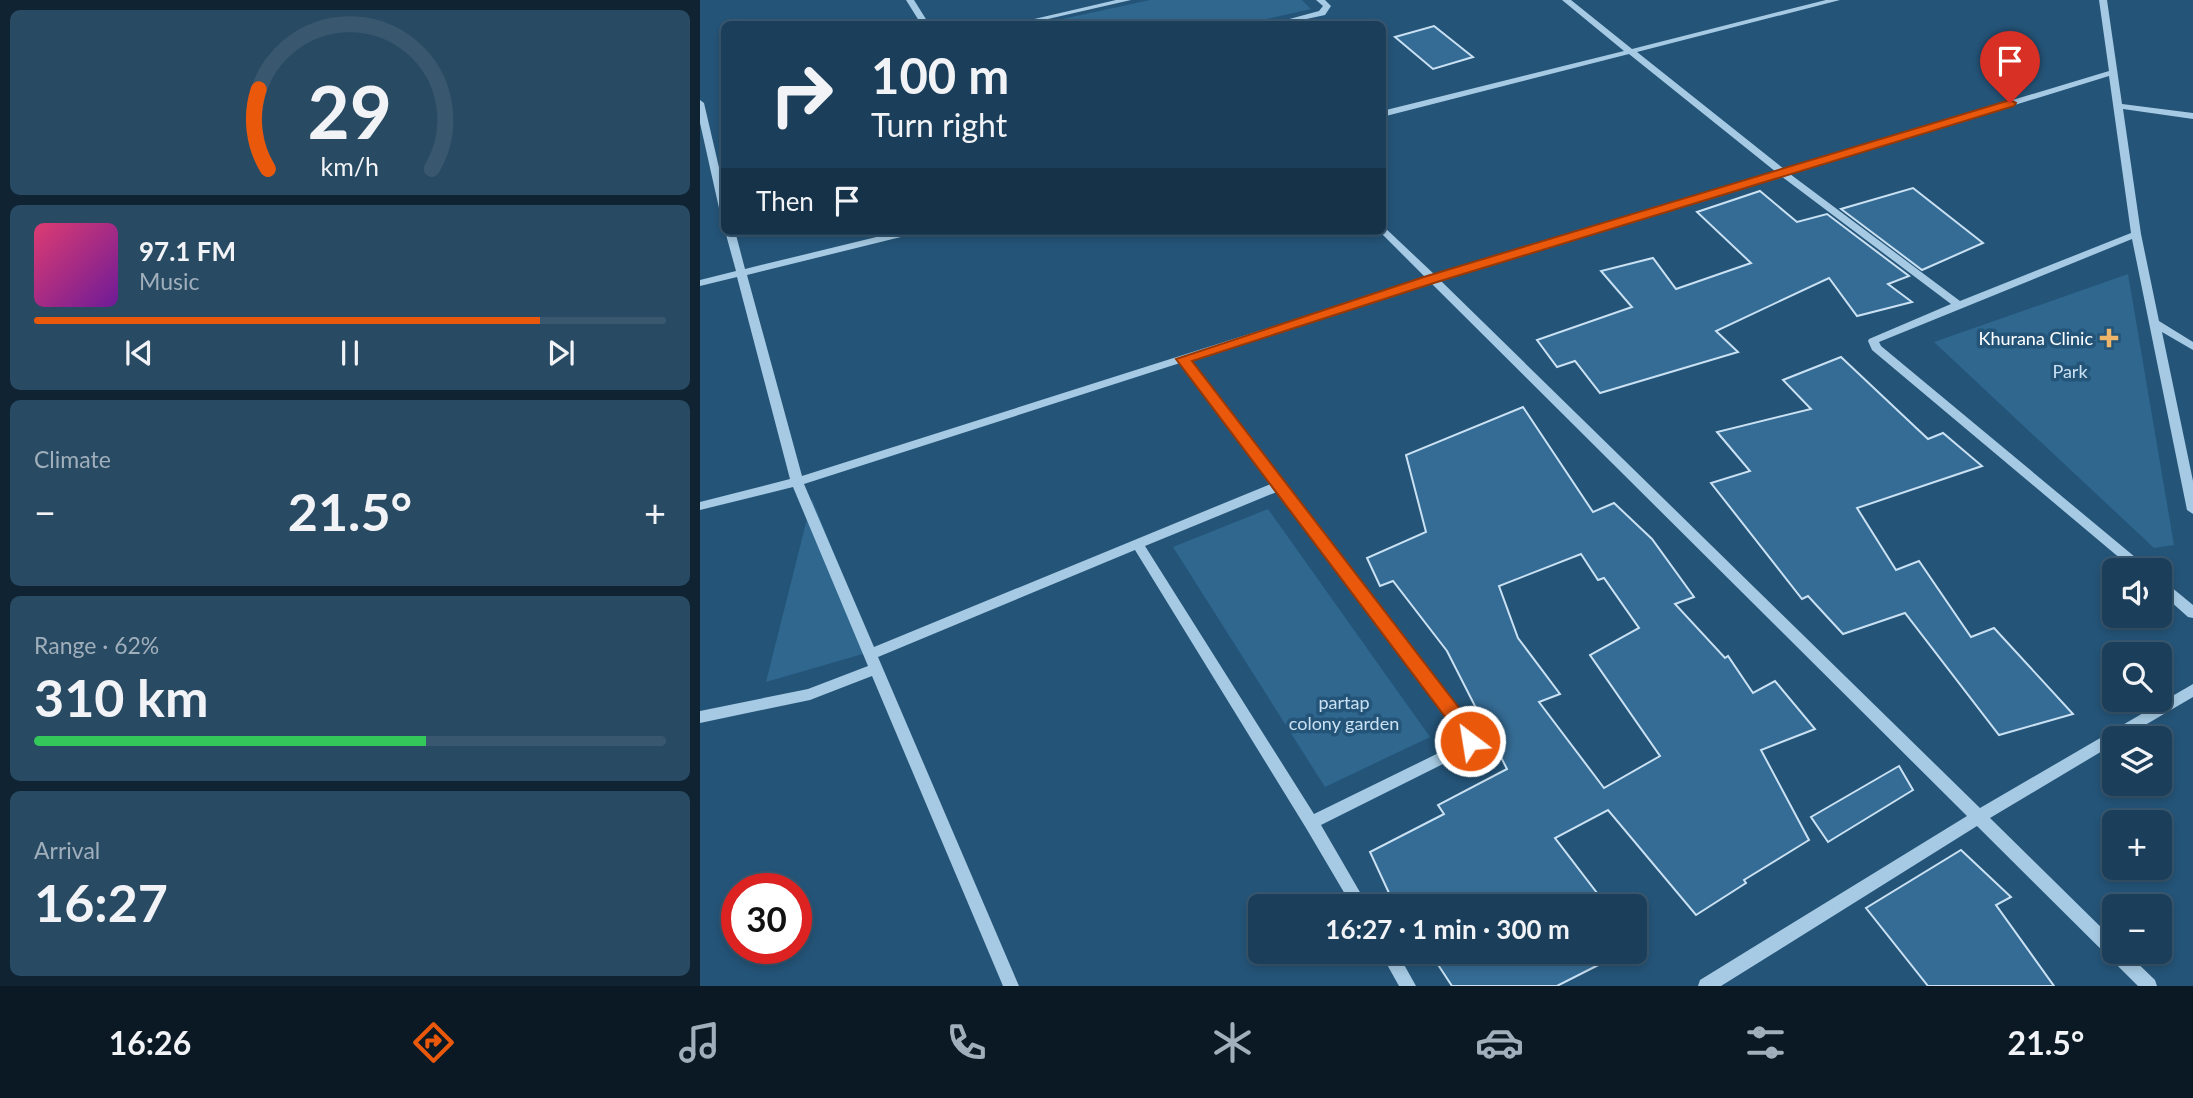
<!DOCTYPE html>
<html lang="en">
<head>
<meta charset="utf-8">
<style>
	:root { --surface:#1b3f5a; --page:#284a63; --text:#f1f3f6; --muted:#a0afbb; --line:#395870; --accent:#ea580c }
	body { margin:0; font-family:Lato,sans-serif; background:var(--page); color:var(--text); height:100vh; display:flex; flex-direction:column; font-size:26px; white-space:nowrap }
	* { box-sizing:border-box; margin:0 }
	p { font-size:23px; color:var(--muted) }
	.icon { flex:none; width:38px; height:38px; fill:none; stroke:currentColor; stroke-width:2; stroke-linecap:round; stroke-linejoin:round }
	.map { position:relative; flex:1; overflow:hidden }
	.drawer { display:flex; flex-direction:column; gap:10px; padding:10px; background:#0f2332; width:700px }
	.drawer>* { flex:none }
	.top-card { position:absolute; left:21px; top:21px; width:665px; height:214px; border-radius:10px; box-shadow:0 4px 10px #0003,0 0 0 2px var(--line); background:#1b3f5a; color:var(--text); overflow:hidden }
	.controls { position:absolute; left:1402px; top:558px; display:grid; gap:14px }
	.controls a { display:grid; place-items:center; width:70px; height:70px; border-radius:10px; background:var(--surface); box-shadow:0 4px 10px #0003,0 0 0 2px var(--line); font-size:35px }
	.speed { position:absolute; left:21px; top:873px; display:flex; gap:14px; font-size:35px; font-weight:700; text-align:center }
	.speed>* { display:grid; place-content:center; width:91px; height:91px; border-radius:50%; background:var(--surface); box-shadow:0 4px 10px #0003,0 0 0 2px var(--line); line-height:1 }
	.speed .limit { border:10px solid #d22; background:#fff; color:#111 }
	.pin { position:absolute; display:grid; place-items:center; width:60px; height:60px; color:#fff; margin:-72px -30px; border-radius:50% 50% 50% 0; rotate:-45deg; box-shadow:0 0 7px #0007 }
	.pin .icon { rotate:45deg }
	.me { position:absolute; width:77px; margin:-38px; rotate:329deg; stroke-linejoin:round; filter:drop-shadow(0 0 5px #0008) }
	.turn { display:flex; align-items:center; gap:24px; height:147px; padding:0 35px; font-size:32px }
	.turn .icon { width:91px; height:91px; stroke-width:2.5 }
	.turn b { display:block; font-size:49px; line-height:60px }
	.then { display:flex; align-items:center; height:66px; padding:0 35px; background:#0003; gap:14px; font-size:26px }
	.big { font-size:52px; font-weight:700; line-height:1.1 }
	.drawer .tile { flex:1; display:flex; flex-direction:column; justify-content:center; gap:10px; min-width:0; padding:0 24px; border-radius:10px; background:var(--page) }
	.drawer .dial { align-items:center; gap:0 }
	.dial svg { height:182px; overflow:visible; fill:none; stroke:var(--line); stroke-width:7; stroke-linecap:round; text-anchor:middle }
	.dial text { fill:var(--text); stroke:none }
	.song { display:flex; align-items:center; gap:21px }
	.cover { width:84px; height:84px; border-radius:10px; background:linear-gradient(135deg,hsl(340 70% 55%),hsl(280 70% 35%)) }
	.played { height:7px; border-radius:4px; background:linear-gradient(90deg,var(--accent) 80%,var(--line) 80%) }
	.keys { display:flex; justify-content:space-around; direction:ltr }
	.heat { display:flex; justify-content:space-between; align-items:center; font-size:38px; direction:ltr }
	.charge { height:10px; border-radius:5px; background:linear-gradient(90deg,#34c759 62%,var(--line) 0) }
	.trip { position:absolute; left:548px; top:894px; width:399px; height:70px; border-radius:10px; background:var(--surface); box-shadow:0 4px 10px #0003,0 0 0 2px var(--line); font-weight:700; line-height:70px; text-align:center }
	.dock { display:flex; height:112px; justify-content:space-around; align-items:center; background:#0b1924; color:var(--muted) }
	.dock .icon { width:49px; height:49px }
	.dock .active { color:var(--accent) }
	.dock b { font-size:32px; color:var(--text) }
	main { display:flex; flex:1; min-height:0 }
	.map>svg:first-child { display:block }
</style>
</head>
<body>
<main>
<section class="drawer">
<div class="tile dial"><svg viewBox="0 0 100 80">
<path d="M14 69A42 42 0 1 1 86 69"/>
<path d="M14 69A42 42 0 0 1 10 34" stroke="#ea580c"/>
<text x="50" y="56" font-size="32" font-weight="700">29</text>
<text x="50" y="72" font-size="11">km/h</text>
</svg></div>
<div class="tile">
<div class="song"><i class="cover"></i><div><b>97.1 FM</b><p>Music</p></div></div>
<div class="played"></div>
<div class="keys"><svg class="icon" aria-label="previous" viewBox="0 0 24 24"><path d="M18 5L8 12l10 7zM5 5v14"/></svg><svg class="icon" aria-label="pause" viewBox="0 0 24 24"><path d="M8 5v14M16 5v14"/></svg><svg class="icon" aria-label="next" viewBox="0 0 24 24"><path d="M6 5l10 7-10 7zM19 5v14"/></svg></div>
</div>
<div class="tile"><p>Climate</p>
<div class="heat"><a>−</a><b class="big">21.5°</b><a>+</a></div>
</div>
<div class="tile"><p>Range · 62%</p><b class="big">310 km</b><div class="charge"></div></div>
<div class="tile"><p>Arrival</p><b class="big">16:27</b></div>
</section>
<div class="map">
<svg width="1493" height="986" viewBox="0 0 1493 986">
	<rect width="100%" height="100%" fill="#245478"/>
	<path fill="#2f678f" d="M450 0H602L611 9 545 24H339Z
		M1428 274 1474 545 1454 548 1234 342Z
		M112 499 173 651 66 682Z
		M568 509 730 737 625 787 473 547Z"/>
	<path fill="#356c95" stroke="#c9e1f3" stroke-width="2" fill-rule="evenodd" d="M734 26 773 57 733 69 695 37Z
		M1213 188 1283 243 1222 270 1141 209Z
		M1060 191 1097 222 1127 214 1209 276 1188 284 1212 302 1157 316 1129 278 1016 331 1038 352 900 393 875 361 857 367 837 340 932 307 901 271 953 258 976 289 1051 263 997 212Z
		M1141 357 1228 439 1243 433 1282 466 1157 508 1196 570 1219 561 1271 637 1294 628 1373 714 1299 735 1205 613 1143 634 1108 596 1102 599 1011 483 1050 471 1017 432 1111 409 1083 380Z
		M823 407 893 512 914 503 952 539 994 597 975 604 1025 658 1028 656 1053 693 1075 681 1115 729 1061 750 1109 840 1044 880 1046 883 996 915 908 810 855 838 907 906H695L670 852 744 814 738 805 807 769 747 651 693 581 680 586 667 558 726 532 706 455ZM881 554 898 580 904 578 939 628 890 655 960 756 904 788 839 702 860 694 818 638 799 586Z
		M1199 766 1213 790 1128 842 1111 817Z
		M1261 850 1311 897 1296 905 1354 986H1228L1166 908Z
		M746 952H924L857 986H752L733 957Z"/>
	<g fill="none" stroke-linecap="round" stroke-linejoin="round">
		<path fill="#a6cae3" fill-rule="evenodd" d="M206 0H214L229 24H221Z
			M416 0H431L326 24H313Z
			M616 0H625L631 6 625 15 583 24H571L619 11 623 6Z
			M862 0H871L932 49 1126 0H1140L937 52 1084 169 1409 71 1399 0H1407L1422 104 1493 113V119L1423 109 1441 234 1459 321 1493 342V350L1462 332 1493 481V514L1487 510 1432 239 1179 342 1181 346 1447 567 1448 570H1434L1172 350 1168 341 1169 339 1251 304 1081 176 740 280 1280 808 1493 684V697L1423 738H1414V744L1290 818 1414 940V952H1426L1455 980 1457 986H1438L1277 826 1021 986H998L1000 980 1267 816 731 283 490 360 585 482 774 731 777 741 767 752 621 825 668 906H652L606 828 435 550 178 657 319 986H303L172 676 110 700 0 723V711L108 689 168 666 93 487 0 510V502L90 479 37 277 0 286V280L36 271 25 231H35L45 269 201 231H218L217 233 47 275 102 476 726 278 679 231H682V225L735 275 1076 172 929 54 682 117V111L924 51ZM1409 76 1431 233 1260 301 1090 174ZM480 363 573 483 174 647 104 484ZM579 491 760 733 762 739 757 744 614 814 445 546Z
			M0 100 4 103 24 189V211L19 208 0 123Z
			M1460 580 1465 582 1493 605V618L1488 617 1460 592Z
			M680 952H697L716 986H699Z"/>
	</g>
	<path fill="#ea580c" stroke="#983908" stroke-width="2" d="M1310 100 1316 103 1314 106 737 282 492 361 773 726 779 741 776 747H763L758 734 476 359 727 276Z"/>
	<path fill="#edb66a" stroke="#245478" stroke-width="2.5" d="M1405.5 327.5h7v7h7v7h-7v7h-7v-7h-7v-7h7z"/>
	<g text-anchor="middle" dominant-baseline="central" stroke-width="7" stroke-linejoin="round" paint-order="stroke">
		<g font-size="18" fill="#fff" stroke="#245478" text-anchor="end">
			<text x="1393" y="338">Khurana Clinic</text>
		</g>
		<g font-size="18" fill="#c9e1f3" stroke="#245478">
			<text x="1370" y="371">Park</text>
			<text x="644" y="702">partap<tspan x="644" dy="21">colony garden</tspan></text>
		</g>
	</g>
</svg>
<div class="controls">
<a><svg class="icon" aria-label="sound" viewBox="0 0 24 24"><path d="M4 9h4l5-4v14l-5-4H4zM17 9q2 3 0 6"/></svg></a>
<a><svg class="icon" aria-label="search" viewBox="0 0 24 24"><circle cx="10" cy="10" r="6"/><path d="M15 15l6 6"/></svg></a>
<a><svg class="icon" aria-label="layers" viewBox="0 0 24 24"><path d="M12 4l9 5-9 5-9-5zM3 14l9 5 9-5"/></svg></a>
<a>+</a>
<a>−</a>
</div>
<div class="speed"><div class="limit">30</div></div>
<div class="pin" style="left:1310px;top:103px;background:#d93025"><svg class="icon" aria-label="arrive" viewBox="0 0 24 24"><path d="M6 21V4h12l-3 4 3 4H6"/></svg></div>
<svg class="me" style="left:770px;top:741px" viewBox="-20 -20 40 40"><circle r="17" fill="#ea580c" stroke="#fff" stroke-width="3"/><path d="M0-11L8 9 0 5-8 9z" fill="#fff"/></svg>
<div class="trip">16:27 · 1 min · 300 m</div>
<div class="top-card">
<div class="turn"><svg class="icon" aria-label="right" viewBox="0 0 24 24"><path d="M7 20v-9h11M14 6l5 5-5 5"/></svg><div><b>100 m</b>Turn right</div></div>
<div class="then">Then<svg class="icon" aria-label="arrive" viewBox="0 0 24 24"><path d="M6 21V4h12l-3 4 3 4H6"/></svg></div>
</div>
</div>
</main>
<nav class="dock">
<b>16:26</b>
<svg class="icon active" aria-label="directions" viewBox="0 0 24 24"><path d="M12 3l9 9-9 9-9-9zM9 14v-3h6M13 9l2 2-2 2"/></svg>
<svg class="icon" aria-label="music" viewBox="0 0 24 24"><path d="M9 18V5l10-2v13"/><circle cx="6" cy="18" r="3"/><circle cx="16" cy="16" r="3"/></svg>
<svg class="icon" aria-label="phone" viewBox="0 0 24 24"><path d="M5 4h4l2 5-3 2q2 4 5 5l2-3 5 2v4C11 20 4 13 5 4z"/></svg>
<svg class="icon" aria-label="climate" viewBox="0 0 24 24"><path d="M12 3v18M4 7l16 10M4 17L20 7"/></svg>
<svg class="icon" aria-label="car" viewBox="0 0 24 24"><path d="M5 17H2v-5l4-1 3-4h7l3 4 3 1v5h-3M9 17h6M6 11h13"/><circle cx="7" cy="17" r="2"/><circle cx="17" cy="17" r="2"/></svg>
<svg class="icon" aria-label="filters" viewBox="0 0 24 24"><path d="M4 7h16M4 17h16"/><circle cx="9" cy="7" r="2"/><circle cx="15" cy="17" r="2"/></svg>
<b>21.5°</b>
</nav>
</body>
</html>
